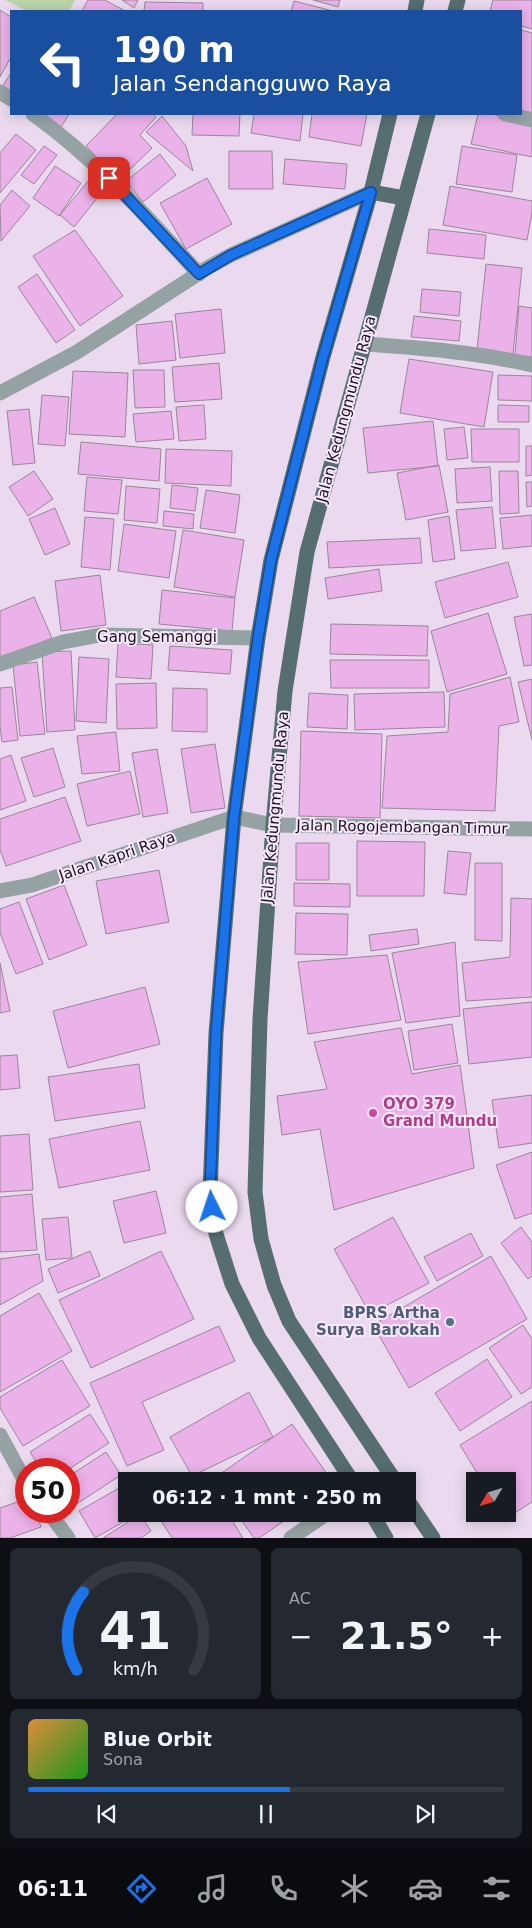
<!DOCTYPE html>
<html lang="id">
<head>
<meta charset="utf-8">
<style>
	:root { --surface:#171b24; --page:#242831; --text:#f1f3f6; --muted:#9ea1a6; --line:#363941; --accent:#1a73e8 }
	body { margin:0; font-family:"DejaVu Sans",sans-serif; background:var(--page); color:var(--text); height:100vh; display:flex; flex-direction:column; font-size:19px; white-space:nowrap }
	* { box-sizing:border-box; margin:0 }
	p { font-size:16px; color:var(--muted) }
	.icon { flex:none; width:28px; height:28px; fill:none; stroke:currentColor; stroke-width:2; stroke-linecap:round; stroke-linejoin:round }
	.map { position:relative; height:1538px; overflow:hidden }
	.details { display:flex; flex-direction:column; gap:10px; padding:10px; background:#0d0f14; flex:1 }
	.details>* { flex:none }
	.guide { position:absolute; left:10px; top:10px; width:512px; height:105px; border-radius:0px; box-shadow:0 2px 12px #0003; background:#1a4fa0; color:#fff; overflow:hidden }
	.needle { width:32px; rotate:232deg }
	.fabs { position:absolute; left:466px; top:1472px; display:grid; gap:10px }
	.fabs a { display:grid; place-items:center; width:50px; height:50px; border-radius:0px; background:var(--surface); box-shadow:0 2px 12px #0003; font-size:25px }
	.speed { position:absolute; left:15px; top:1458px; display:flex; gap:10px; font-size:25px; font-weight:700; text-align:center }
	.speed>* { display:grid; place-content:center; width:65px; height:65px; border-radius:50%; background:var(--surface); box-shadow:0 2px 12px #0003; line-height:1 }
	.speed .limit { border:8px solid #d22; background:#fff; color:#111 }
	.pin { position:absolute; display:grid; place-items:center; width:42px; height:42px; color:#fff; margin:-21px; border-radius:10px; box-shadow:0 2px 8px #0006 }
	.me { position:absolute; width:55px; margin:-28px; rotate:356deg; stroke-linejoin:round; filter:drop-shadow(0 0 4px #0008) }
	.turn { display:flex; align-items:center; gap:18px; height:105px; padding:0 20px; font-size:22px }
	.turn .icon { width:65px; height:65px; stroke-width:2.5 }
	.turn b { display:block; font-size:35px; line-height:42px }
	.big { font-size:38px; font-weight:800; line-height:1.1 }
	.details .card { flex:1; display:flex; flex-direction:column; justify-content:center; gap:8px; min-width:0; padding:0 18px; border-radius:8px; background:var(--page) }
	.details .dial { align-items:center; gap:0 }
	.dial svg { height:130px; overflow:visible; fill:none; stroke:var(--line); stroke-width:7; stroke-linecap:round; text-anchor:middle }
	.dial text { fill:var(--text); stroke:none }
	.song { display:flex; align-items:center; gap:15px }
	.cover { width:60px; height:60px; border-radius:8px; background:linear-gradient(135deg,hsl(30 70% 55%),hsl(120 70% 35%)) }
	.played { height:5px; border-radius:2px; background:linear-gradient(90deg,var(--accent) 55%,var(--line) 55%) }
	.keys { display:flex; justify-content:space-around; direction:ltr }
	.heat { display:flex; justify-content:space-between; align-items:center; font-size:28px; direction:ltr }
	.details .tiles { flex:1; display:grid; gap:10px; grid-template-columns:1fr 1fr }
	.card:last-child { grid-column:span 2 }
	.trip { position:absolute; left:118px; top:1472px; width:298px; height:50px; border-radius:0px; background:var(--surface); box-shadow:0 2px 12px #0003; font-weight:800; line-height:50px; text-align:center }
	.menu { display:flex; height:80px; justify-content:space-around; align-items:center; background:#090b0e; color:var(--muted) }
	.menu .icon { width:35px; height:35px }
	.menu .active { color:var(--accent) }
	.menu b { font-size:22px; color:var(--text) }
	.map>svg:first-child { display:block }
</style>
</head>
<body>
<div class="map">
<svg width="532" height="1538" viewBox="0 0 532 1538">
	<rect width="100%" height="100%" fill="#ebdaef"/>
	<path fill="#bbd5a9" d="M5 0H75L69 11H27Z"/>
	<path fill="#ebb2e9" stroke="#998698" d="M88 0H105L125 11H82Z
		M122 0H138L134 8Z
		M313 0H340L338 7Z
		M493 0H532V29L521 26V11H490Z
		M294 1 333 11H291Z
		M145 2 203 3V11H144Z
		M0 10 11 17V57L0 77Z
		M521 30 532 33V113L521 110Z
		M11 73V93L2 87Z
		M36 114H69L60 129Z
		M117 114H153L156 117 140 135 152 148 119 180 86 146Z
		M193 114H240L239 136 192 135Z
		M254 114H303L300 141 251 133Z
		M312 114H367L361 146 309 137Z
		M478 114H491L532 123V157L471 144Z
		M162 116 186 146 193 171 146 132Z
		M16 134 36 150 0 193V153Z
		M44 146 57 155 34 184 21 175Z
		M462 146 517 155 512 192 456 184Z
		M229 151H272L273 189H229Z
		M160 154 176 175 143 202 126 181Z
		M285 159 347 164 345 189 283 184Z
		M55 166 81 183 59 216 33 198Z
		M207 178 232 224 186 249 160 203Z
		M89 180 103 191 74 227 60 215Z
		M450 186 532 201V213L527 240 443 225Z
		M12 190 30 206 1 241 0 205Z
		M429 229 486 235 484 259 427 253Z
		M75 230 123 296 80 326 33 256Z
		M486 264 522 268 513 354 477 349Z
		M37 274 75 330 56 343 18 287Z
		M422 289 461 292 459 316 420 312Z
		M519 306 532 308V357L515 355Z
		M221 309 225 353 180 358 175 314Z
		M414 316 461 321 459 341 411 337Z
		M172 321 176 360 139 364 136 325Z
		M409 359 493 372 484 427 400 413Z
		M219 363 222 399 175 402 172 367Z
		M133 370H164L165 407 135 408Z
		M73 371 128 373 125 437 69 434Z
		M498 375 532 376V401L498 400Z
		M42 395 69 397 65 446 38 444Z
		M204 405 206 439 179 441 176 407Z
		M498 405 529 406V422H498Z
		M29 409 35 463 13 465 7 411Z
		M171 411 174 439 136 442 133 414Z
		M433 421 438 466 368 473 363 428Z
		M464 427 468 458 447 460 444 429Z
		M471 429H519V462H472Z
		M81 442 161 449 159 481 78 474Z
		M526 446H532V475L526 476Z
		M166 449 232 451 231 486 165 483Z
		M439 465 448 512 406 520 397 473Z
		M490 467 492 501 457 503 455 469Z
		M34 471 53 499 28 516 9 487Z
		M499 471H518L519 513 500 514Z
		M87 477 122 480 118 514 84 511Z
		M526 482H532V506L527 507Z
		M172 485 198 488 195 511 170 508Z
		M126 486 160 489 157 523 124 520Z
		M206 490 240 495 235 533 200 528Z
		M492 507 496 548 461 551 456 510Z
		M55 508 70 544 45 555 29 519Z
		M164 511 194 514 193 529 163 526Z
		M532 515V546L503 549 500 518Z
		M449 516 455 559 433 562 428 520Z
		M85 517 114 519 110 570 81 567Z
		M124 524 176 531 169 578 118 571Z
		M183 530 244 540 235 597 174 587Z
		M420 538 422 563 329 568 327 542Z
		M508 562 518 597 445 618 435 582Z
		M379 569 382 591 328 599 325 578Z
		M100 575 106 625 61 631 55 581Z
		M162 590 235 598 232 631 159 624Z
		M34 597 52 638 0 659V611Z
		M488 613 507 674 447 692 431 631Z
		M532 614V665L524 666 514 617Z
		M331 624 428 626 427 656 330 654Z
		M118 643 153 645 151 679 116 677Z
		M170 646 232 650 230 674 168 670Z
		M71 651 75 730 47 732 42 652Z
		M79 657 109 659 106 723 76 721Z
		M330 660H429V688H331Z
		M37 662 45 734 20 736 13 665Z
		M510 677 519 722 499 726 495 811 382 808 387 736 448 732 450 694Z
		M532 679V740L518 682Z
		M156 683 157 728 117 729 116 684Z
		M12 687 18 740 2 742 0 727V688Z
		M173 688 207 689V732L172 731Z
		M444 692 445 727 355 730 354 694Z
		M309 693 348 695 347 729 307 727Z
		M301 731 382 734 380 818 299 816Z
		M116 732 120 771 82 774 77 736Z
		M215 744 225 808 191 813 181 749Z
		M53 748 65 787 34 797 21 758Z
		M157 749 168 813 143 817 132 753Z
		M11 755 26 801 0 810V759Z
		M130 771 140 814 87 826 77 784Z
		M65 797 81 841 6 866 0 850V819Z
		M357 841 425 842 424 896H357Z
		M296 843H329V880H296Z
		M448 851 471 853 466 895 444 893Z
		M475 863H502V941L475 940Z
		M159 870 169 922 106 934 96 881Z
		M294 883 350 884V907L294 906Z
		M64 885 87 945 49 960 26 899Z
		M511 898 532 899V997L466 1001 462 963 510 957Z
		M19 902 43 964 16 974 0 933V909Z
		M296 913 348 914 347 955 295 954Z
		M417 929 419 944 371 951 369 935Z
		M455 942 460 1016 406 1023 392 953Z
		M387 955 401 1020 308 1034 298 962Z
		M0 963 10 1011 0 1013Z
		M145 987 160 1044 68 1068 53 1011Z
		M532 1002V1057L469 1064 463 1009Z
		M452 1024 458 1063 414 1070 408 1031Z
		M401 1028 412 1074 460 1065 474 1168 334 1210 320 1129 282 1135 277 1096 327 1089 314 1042Z
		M17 1055 20 1088 0 1090V1056Z
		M139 1064 145 1108 55 1121 48 1077Z
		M532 1095V1143L499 1148 492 1100Z
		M140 1121 150 1170 59 1188 49 1139Z
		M29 1134 33 1190 0 1192V1136Z
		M532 1152V1213L515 1219 496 1165Z
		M156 1191 166 1233 124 1243 113 1201Z
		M32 1194 37 1250 0 1252V1197Z
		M68 1217 72 1258 46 1260 42 1219Z
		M393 1217 429 1283 370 1314 334 1249Z
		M521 1227 532 1242V1276L528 1279 501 1243Z
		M471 1233 483 1256 437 1281 424 1257Z
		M90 1251 100 1276 58 1293 48 1269Z
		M161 1251 194 1319 91 1368 59 1300Z
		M39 1254 43 1281 0 1305V1259Z
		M491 1256 527 1319 409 1388 373 1325Z
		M39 1293 72 1351 0 1392V1316Z
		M523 1325 532 1339V1387L521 1394 489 1348Z
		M219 1326 235 1361 142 1402 164 1450 127 1466 90 1383Z
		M487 1359 512 1397 460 1431 435 1393Z
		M62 1360 90 1406 23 1446 0 1408V1397Z
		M249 1392 273 1437 192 1476 170 1437Z
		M532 1401V1502L505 1519 502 1514H508V1481H482L460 1445Z
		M90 1414 109 1443 69 1469H41L30 1452Z
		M292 1424 332 1481H214L213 1479Z
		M106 1452 121 1475 69 1509V1476Z
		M148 1472 154 1481H132Z
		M126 1484V1514H137L95 1538 79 1511Z
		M26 1499V1511H36L41 1527 10 1538H0V1508Z
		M140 1514 151 1531 141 1538H103Z
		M162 1514H228L243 1538H172L158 1516Z
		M237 1514H294L259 1538H254Z"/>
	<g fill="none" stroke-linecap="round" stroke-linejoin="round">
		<path stroke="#95a2a3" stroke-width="15" d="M0 92 11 99
			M33 114C97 160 146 216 199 274
			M505 114 532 120
			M364 344C420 348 477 352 532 365
			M0 393 77 352 207 268 231 255 371 192
			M0 664 63 642 100 635 258 638
			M0 891 32 885 234 817 273 825 532 829
			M0 1435 26 1483
			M48 1511 68 1538
			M291 1538 326 1514"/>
		<path stroke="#566e70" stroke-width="15" d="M415 11 417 0
			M455 11 458 0
			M371 192 404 198
			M352 1481 259 1338 232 1284 216 1234 210 1193 216 1033 234 817 258 638 271 560 323 357 371 192 390 114
			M395 1481 289 1321 274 1285 261 1239 255 1192 260 1019 273 825 285 691 307 552 428 114
			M406 1498 433 1538
			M372 1514 386 1538"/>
	</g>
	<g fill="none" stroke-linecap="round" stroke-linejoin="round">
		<g stroke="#114b97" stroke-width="12">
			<path id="route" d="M109 178 199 274 231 255 371 192 323 357 271 560 258 638 234 817 216 1033 210 1193 212 1207"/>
		</g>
		<use href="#route" stroke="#1a73e8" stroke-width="9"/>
	</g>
	<circle fill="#d1479c" stroke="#f8e8fd" stroke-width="2" cx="373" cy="1113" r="5"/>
	<circle fill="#5c6f8a" stroke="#f8e8fd" stroke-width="2" cx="450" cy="1322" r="5"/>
	<g text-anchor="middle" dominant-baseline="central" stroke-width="4" stroke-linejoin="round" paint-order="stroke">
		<g font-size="15" fill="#19141b" stroke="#f8e8fd">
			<text transform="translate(346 409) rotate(-75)">Jalan Kedungmundu Raya</text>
			<text x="157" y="637">Gang Semanggi</text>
			<text transform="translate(275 807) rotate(-85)">Jalan Kedungmundu Raya</text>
			<text transform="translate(402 827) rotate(1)">Jalan Rogojembangan Timur</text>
			<text transform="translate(117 856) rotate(-19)">Jalan Kapri Raya</text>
		</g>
		<g font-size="15" font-weight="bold" fill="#b23c85" stroke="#f8e8fd" text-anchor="start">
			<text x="383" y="1104">OYO 379<tspan x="383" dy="17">Grand Mundu</tspan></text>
		</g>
		<g font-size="15" font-weight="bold" fill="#4e5e75" stroke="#f8e8fd" text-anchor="end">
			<text x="440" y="1313">BPRS Artha<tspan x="440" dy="17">Surya Barokah</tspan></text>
		</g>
	</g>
</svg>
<div class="fabs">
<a><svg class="needle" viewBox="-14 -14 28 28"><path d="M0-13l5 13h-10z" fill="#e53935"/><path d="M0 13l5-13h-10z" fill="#9ea1a6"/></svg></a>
</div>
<div class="speed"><div class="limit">50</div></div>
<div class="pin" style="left:109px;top:178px;background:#d93025"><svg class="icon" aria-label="arrive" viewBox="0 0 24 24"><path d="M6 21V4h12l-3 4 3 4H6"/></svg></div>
<svg class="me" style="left:212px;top:1207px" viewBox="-20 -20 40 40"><circle r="19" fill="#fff"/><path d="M0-13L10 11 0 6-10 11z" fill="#1a73e8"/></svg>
<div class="trip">06:12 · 1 mnt · 250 m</div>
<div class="guide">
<div class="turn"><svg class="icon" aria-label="left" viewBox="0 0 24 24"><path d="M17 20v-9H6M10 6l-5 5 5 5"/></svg><div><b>190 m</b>Jalan Sendangguwo Raya</div></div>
</div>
</div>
<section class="details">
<div class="tiles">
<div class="card dial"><svg viewBox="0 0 100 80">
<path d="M14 69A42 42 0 1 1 86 69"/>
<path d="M14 69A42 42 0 0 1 18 21" stroke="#1a73e8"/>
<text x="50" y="56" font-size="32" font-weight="700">41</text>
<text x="50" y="72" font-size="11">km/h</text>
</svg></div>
<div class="card"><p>AC</p>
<div class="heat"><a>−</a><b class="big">21.5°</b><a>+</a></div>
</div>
<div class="card">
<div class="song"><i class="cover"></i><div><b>Blue Orbit</b><p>Sona</p></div></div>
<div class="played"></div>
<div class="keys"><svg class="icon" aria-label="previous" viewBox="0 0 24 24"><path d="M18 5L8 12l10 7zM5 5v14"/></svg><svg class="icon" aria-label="pause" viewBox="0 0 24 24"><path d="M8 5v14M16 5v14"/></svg><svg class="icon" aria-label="next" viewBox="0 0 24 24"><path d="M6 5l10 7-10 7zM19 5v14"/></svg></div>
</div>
</div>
</section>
<nav class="menu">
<b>06:11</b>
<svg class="icon active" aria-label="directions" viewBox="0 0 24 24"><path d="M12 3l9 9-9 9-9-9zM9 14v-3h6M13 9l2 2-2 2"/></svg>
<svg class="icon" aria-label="music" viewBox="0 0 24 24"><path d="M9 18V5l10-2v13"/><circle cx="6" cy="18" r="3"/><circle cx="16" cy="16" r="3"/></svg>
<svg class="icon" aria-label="phone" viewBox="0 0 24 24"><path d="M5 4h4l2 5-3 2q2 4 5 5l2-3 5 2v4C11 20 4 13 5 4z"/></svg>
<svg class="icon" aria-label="climate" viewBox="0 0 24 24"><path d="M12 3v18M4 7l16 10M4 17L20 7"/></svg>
<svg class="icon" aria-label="car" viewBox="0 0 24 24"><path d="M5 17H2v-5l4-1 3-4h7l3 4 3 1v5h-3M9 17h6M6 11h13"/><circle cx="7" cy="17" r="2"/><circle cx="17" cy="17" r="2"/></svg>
<svg class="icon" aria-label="filters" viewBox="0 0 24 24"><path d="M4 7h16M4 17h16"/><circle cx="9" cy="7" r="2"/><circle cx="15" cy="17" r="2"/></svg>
</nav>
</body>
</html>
